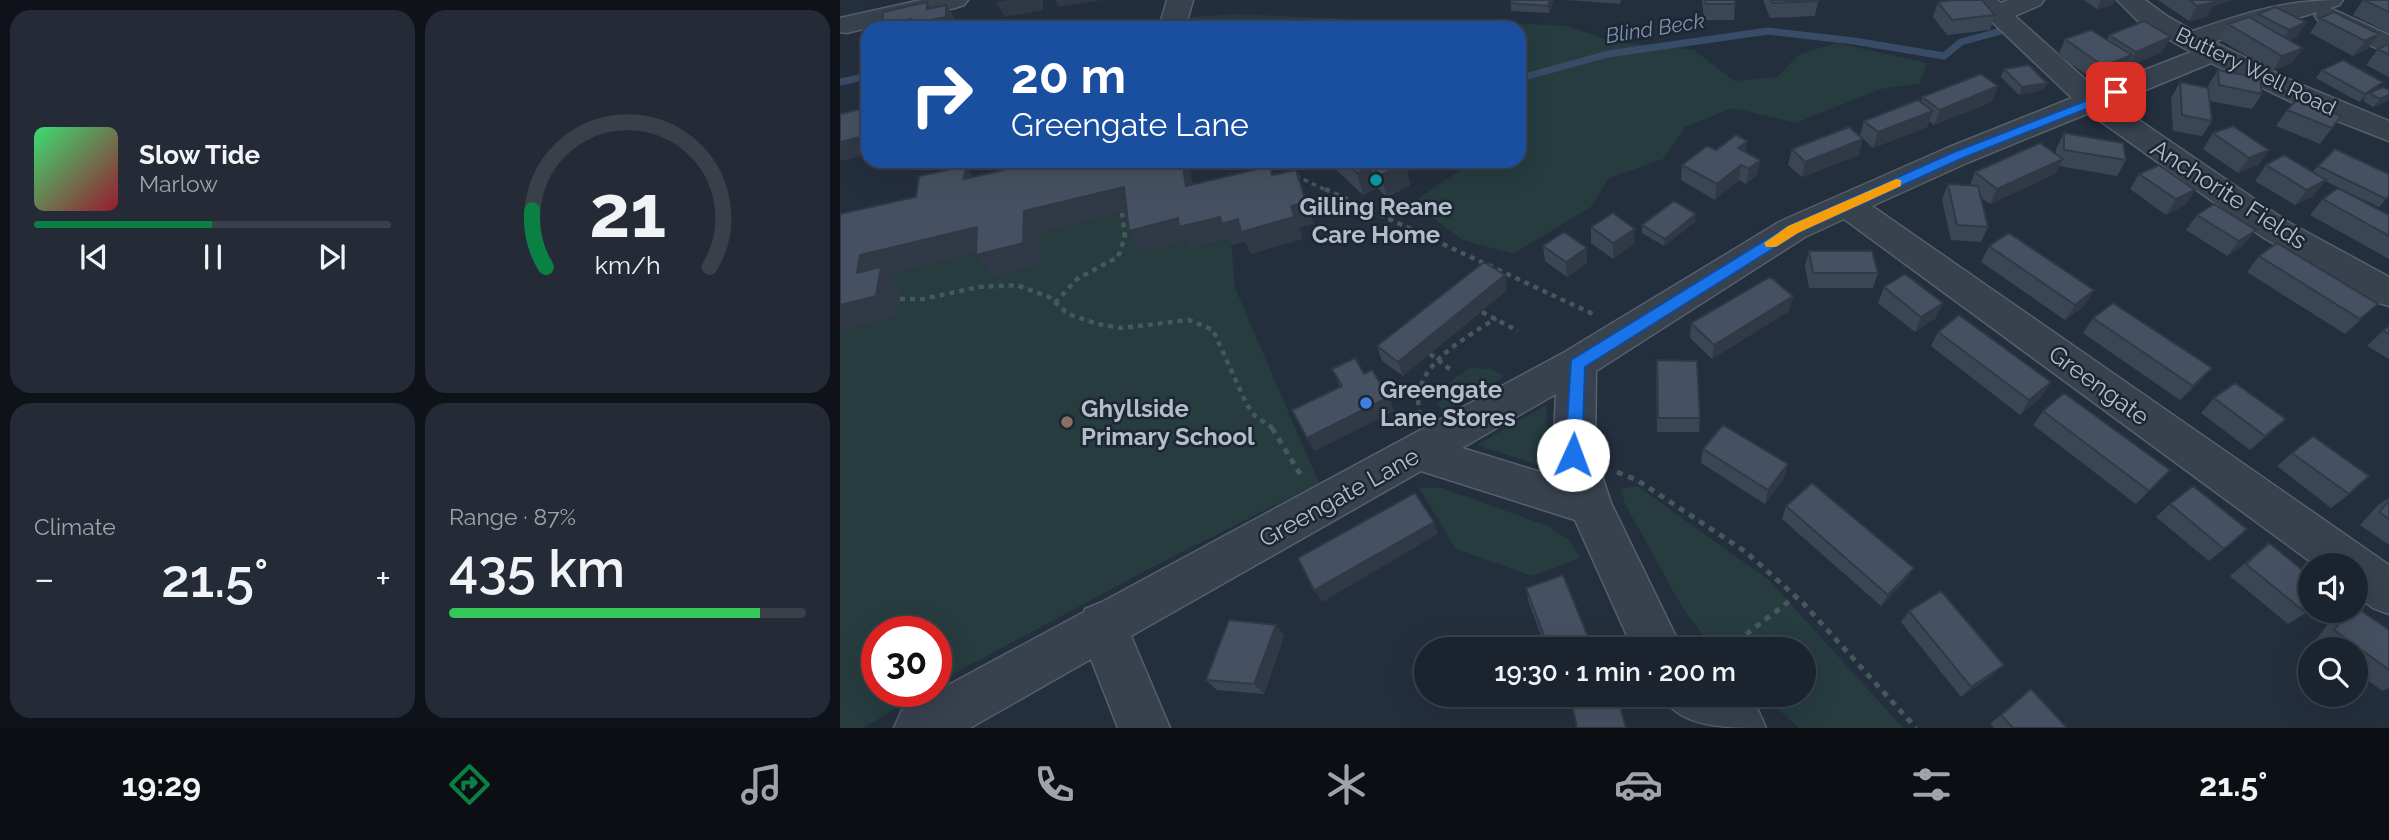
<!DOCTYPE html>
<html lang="en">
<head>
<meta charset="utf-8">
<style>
	:root { --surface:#1b232e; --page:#242b36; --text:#f1f3f6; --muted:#a0a4aa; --line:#39404a; --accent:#0b8043 }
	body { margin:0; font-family:Raleway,sans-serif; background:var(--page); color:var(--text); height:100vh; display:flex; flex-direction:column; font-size:26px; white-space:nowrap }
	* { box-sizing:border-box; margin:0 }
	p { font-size:23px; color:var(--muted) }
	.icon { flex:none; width:38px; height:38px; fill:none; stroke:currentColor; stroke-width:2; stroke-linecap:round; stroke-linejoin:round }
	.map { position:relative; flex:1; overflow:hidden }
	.sheet { display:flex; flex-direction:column; gap:10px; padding:10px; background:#0f1319; width:840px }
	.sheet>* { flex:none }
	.top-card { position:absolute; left:21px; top:21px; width:665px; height:147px; border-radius:21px; box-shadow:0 7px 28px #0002,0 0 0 2px var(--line); background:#1a4fa0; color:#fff; overflow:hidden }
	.fabs { position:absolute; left:1458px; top:553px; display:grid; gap:14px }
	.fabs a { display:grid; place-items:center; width:70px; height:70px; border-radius:50%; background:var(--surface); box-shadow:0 7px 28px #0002,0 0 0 2px var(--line); font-size:35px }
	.speed { position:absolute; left:21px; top:616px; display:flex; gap:14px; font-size:35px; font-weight:700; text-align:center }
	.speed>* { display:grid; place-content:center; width:91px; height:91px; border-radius:50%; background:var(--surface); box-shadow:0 7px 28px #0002,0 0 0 2px var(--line); line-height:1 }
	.speed .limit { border:10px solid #d22; background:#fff; color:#111 }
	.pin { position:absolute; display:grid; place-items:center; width:60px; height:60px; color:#fff; margin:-30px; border-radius:14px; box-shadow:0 4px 10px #0006 }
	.me { position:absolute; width:77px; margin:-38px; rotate:2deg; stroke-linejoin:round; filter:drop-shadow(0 0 5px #0008) }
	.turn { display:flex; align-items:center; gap:24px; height:147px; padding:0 35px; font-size:32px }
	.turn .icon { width:91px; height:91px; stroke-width:2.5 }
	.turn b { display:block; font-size:49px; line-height:60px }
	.big { font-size:52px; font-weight:600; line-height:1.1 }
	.sheet .tile { flex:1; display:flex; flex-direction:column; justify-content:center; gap:10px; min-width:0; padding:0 24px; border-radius:21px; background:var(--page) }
	.sheet .dial { align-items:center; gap:0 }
	.dial svg { height:182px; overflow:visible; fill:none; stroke:var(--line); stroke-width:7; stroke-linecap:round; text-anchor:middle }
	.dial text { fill:var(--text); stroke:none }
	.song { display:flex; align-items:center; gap:21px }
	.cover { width:84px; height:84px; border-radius:10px; background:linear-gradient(135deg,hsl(140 70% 55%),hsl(350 70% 35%)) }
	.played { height:7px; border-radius:4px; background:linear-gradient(90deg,var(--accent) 50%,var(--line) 50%) }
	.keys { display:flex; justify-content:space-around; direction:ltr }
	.heat { display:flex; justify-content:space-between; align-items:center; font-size:38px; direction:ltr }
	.charge { height:10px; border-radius:5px; background:linear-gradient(90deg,#34c759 87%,var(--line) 0) }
	.sheet .tiles { flex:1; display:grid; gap:10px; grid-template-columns:repeat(2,1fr) }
	.trip { position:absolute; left:574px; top:637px; width:402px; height:70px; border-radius:35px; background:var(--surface); box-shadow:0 7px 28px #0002,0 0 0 2px var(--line); font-weight:600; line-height:70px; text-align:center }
	.dock { display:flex; height:112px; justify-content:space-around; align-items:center; background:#0b0e12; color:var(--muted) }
	.dock .icon { width:49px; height:49px }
	.dock .on { color:var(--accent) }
	.dock b { font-size:32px; color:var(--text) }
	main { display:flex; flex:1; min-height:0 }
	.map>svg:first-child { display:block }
</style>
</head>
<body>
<main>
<section class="sheet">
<div class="tiles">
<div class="tile">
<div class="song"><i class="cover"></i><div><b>Slow Tide</b><p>Marlow</p></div></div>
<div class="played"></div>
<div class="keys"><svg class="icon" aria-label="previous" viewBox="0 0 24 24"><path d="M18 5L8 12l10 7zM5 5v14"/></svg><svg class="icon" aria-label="pause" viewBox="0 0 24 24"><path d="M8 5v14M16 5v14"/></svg><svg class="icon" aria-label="next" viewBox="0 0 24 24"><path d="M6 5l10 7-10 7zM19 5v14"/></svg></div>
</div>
<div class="tile dial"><svg viewBox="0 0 100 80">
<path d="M14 69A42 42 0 1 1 86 69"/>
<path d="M14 69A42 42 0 0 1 8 44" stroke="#0b8043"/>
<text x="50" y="56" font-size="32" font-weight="700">21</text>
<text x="50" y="72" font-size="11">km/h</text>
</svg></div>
<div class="tile"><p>Climate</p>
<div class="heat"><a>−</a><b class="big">21.5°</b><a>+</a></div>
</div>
<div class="tile"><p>Range · 87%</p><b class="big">435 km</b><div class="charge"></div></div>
</div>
</section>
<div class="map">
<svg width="1549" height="728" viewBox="0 0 1549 728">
	<rect width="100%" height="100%" fill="#242f3e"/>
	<path fill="#263c3f" d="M394 14 538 20 605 27 660 23 728 26 772 42 854 50 894 81 937 77 958 55 996 43 1087 63 1080 83 1041 89 956 123 893 108 845 127 823 159 769 178 752 206 673 254 623 240 572 203 626 166 622 161H679V28H329L350 17Z
		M297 209 349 240 351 249 391 239 395 288 479 483 330 558 96 683V632H37V691H83L24 728H0V332L57 317 40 276 154 249 200 264V233Z
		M630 368 652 369 664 377 604 412 597 403C602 385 615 378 630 368Z
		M706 405 710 469 637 445Z
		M797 486 929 580 1063 728H959L922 695H964V649H874L842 607 785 504 781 489Z
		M579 488H602L708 526 729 540 740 558 692 576 616 549Z"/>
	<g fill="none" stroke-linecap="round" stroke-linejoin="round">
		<path stroke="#394c67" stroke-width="7" d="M679 74 688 76 768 54 928 31 1014 41 1104 56 1121 42 1161 31
			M0 82 28 76"/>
		<g stroke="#565f6c" stroke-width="3">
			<path id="minor" d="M81 0H128L124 5 115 8 6 33 0 32V18Z
				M327 0H353L345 28H319Z
				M1129 0H1157L1161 3 1168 0H1204L1200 5 1175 16 1256 89 1351 52 1300 23 1277 0H1305L1327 16 1353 31C1407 12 1446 0 1503 0L1499 5 1490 8 1549 35V54L1479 22 1475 16 1477 12 1451 20 1428 22 1374 42 1457 83 1549 121V141L1462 107 1371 63 1274 103 1448 222 1549 277V306L1536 302 1424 238 1249 113 1129 162 1032 206 1549 565V614L1533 608 1516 595V565H1475L1004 219 965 237 756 371 755 455 771 503 842 649H793L735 520 581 471 291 636 330 728H278L251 659 130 728H54L62 710 244 612 245 609 262 602 723 353 941 221 1107 148 1232 98ZM716 394 713 455 720 478 622 448Z
				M821 695H893L918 710 926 728C885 728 840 728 821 695Z"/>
		</g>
		<path stroke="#44595c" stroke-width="3.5" stroke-dasharray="4.5 4.5" stroke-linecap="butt" d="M433 161 450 173 488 191"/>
		<path stroke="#44595c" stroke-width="4.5" stroke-dasharray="5 5" stroke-linecap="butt" d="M485 189 755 315
			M60 299H83L139 287 177 285 209 297 228 314 258 324 282 328 349 320 373 330 406 403 415 416 434 429
			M215 303 237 279 278 257 285 237 282 213
			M642 312 678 331
			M590 354 611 370
			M580 415C568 367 622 341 656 318"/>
		<path stroke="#44595c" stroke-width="5" stroke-dasharray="6 6" stroke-linecap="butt" d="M432 428 462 477
			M777 472 797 480 906 552 963 603 1076 728
			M887 649 956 596"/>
		<use href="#minor" fill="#38414e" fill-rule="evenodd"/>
	</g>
	<path fill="#3b4654" d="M672 0H713V2L709 13 671 11V3Z
		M727 0H781L780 4Z
		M862 0H895V4L894 20H864Z
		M923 0H978V1L975 16 930 18Z
		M1244 0H1275L1273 5 1257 9Z
		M1318 0H1392L1372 7 1367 17 1349 21Z
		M1523 0H1549V33L1513 15Z
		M1098 2 1155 15 1150 30 1107 35 1093 17Z
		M1418 14 1466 22 1456 38 1450 40 1463 48 1452 63 1432 71 1379 39 1388 24 1414 20Z
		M1480 18 1539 34 1527 49 1513 56 1470 33Z
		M1269 35 1322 52 1287 67 1286 66 1284 70 1256 81 1218 55 1225 39 1267 40Z
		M1549 44V77L1526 65 1538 49Z
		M1164 69 1207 83 1203 90 1179 95 1161 77Z
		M1378 70 1422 94 1412 109 1370 101 1368 86Z
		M1482 70 1535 90 1547 101 1533 107 1523 101 1526 97 1519 102 1476 78Z
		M1340 82 1372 121 1362 136 1333 131 1331 98Z
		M1082 97 1152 102 1094 125 1089 121 1087 127 1033 148 1020 136 1024 121 1081 102Z
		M1447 110 1501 116 1480 144 1436 126Z
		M1224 133 1286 160 1277 176 1219 166 1215 174 1150 204 1140 197 1148 227 1141 242 1111 240 1102 200 1108 184 1130 185 1135 172 1216 154V149Z
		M1373 133 1429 150 1418 165 1398 173 1363 149Z
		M952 149 1019 155 962 177 948 165Z
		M876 150 905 152 920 160 917 175 906 184 899 180 875 200 841 180 842 165Z
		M477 161H570L572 169 567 171 570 185 547 197 537 188 523 195 488 162 481 165Z
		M1426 165 1472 172 1478 166 1549 196 1539 207 1485 181 1473 196 1455 205 1415 181Z
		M1299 174 1355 190 1345 205 1326 215 1290 189Z
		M1483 199 1549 215V259L1470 215Z
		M1357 215 1404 245 1387 256 1346 230Z
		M855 222 824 246 802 233V225Z
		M751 227 794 244 773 259 751 243Z
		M703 246 747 248V263L727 277 705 261Z
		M1149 246 1245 305 1225 320 1141 262Z
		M969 251 1038 273 1033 288H969L965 266Z
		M1419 256 1522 319 1505 334 1407 272Z
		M1044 287 1096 318 1075 332 1038 303Z
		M667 290 563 376 542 361 537 346Z
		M953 296 949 311 872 359 850 338 851 323Z
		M1253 318 1372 368 1359 383 1340 400 1243 333Z
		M1549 325V359L1527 346Z
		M1098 332 1211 382 1201 397 1180 415 1091 346Z
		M817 360 860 418 859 432H817L816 375Z
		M492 369 524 374 549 397 554 411 474 451 452 410 500 387Z
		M1374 398 1431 433 1410 450 1361 413Z
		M1203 411 1330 470 1296 504 1193 425Z
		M863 449 944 478 925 504 861 463Z
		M1452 453 1509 494 1491 508 1437 466Z
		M1549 498V545L1520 525 1538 505Z
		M1330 504 1384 549 1369 561 1316 517Z
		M946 506 1066 580 1041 606 942 519Z
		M1429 543 1466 613 1448 624 1390 576 1413 556Z
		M686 588 753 649H706L688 600Z
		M1069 611 1153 675 1121 697 1061 622Z
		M1503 611H1516L1549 630V688L1542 691 1516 671V649H1486L1475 641 1494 616Z
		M436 625 444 636 424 694 377 690 366 680Z
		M1191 689 1227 728H1154L1150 724Z"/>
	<path fill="#303945" d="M168 0H203V10L165 17 156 2Z
		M215 0H261L219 7Z
		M710 0H713V2L709 13 708 6Z
		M1261 0H1275L1273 5 1257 9Z
		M1376 0H1392L1372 7 1367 17 1349 21 1357 6 1374 2Z
		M87 2 97 17 106 5 116 20V28H44L42 25 87 9Z
		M1466 22 1456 38 1438 46 1449 30Z
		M1539 34 1527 49 1513 56 1525 41Z
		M1331 37 1322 52 1287 67 1296 52Z
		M1463 48 1452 63 1432 71 1442 56Z
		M1292 55 1284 70 1256 81 1263 66Z
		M1543 82 1536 90 1529 93 1519 102 1525 94Z
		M1207 83 1203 90 1179 95 1182 87Z
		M1158 86 1152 102 1094 125 1100 110Z
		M1549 95V99L1547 101 1533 107 1540 99Z
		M1093 111 1087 127 1033 148 1038 132Z
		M28 135V154L0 161V142Z
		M1023 139 1019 155 962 177 965 162Z
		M907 141 905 156 898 148Z
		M1429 150 1418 165 1398 173 1409 158Z
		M1223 159 1215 174 1150 204 1157 189Z
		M920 160 917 175 906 184 909 169Z
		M342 161H349L357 208 346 186Z
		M480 161H488V162L481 165Z
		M556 161H570L572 169 567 171 570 185 547 197 541 175Z
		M901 165 899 180 875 200 877 184Z
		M126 166 142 188 124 179Z
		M531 166 537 188 523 195 517 173Z
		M456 170 464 192 474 224 459 228 463 239 411 254 405 242 392 245 389 239 351 249 347 241 302 252 289 231 338 218 380 217Z
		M1486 180 1473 196 1455 205 1467 190Z
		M284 187 297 209 200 233V265L153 276 136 255 184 211Z
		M1355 190 1345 205 1326 215 1336 199Z
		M856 214 855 222 824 246 825 239Z
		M137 227 154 249 48 275 61 289 57 317 0 332V305L17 273 20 255Z
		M795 229 794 244 773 259V243Z
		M1416 230 1404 245 1387 256 1399 241Z
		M747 248V263L727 277 726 262Z
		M665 275 667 290 563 376 558 362Z
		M1254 290 1245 305 1225 320 1235 305Z
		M953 296 949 311 872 359 874 345Z
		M1103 303 1096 318 1075 332 1081 317Z
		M1538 304 1522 319 1505 334 1520 319Z
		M1372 368 1359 383 1340 400 1353 386Z
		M1211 382 1201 397 1180 415 1189 400Z
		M549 397 554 411 474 451 467 438Z
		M1446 419 1431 433 1410 450 1425 436Z
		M948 464 944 478 925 504 928 490Z
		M594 522 598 534 482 602 474 590Z
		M1074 568 1066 580 1041 606 1048 595Z
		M436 625 444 636 424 694 414 684Z
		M1164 665 1153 675 1121 697 1131 687Z"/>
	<path fill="#455162" stroke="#303945" stroke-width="2" d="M672 0H710L708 6 671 3Z
		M865 0H895V4H866Z
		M931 0H978V1L933 3Z
		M1115 0H1142L1155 15 1112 20 1098 2Z
		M1349 0H1373L1375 2 1357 6Z
		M1524 0H1549V12Z
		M87 2V9L106 5V17L71 24V19L42 25 43 12Z
		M1435 7 1466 22 1449 30 1418 14Z
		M1494 12 1539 34 1525 41 1480 18Z
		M1409 17 1463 48 1442 56 1388 24Z
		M1304 21 1331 37 1296 52 1269 35Z
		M1251 30 1292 55 1263 66 1225 39Z
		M1549 44V55L1538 49Z
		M1503 60 1543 82 1525 94 1482 70Z
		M1189 65 1207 83 1182 87 1164 69Z
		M1378 70 1420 78 1422 94 1379 85Z
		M1141 74 1158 86 1100 110 1082 97Z
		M1340 82 1368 88 1372 121 1342 115Z
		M1543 87 1549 90V95L1540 99 1529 93Z
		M1458 99 1501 116 1492 128 1447 110Z
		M1078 100 1093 111 1038 132 1024 121Z
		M28 107V135L0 142V114Z
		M1393 126 1429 150 1409 158 1373 133Z
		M1009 127 1023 139 965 162 952 149Z
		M1224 133 1283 143 1286 160 1224 150Z
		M896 135 907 141 898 148 920 160 909 169 901 165 877 184 842 165 867 146 876 150Z
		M1200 143 1223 159 1157 189 1135 172Z
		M1495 149 1549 174V196L1546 199 1478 166Z
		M1444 155 1486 180 1467 190 1426 165Z
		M164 161H342L346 186 430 166 432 175 456 170 466 202 451 206 454 217 401 232 398 219 382 224 380 217 339 227 338 218 289 231 284 187 184 211 183 243 136 255 137 227 20 255 17 273 41 267 36 296 0 305V214L76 197 79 176 126 166 124 179 164 170Z
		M504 161H563L565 163 541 175 531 166 517 173Z
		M1319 165 1355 190 1336 199 1299 174Z
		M1108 184 1138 186 1148 227 1117 225Z
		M1498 188 1549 215V236L1483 199Z
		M834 201 856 214 825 239 802 225Z
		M1374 204 1416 230 1399 241 1357 215Z
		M773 213 795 229 773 243 751 227Z
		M724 232 747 248 726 262 703 246Z
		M1169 233 1254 290 1235 305 1149 246Z
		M1437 243 1538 304 1520 319 1419 256Z
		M969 251H1032L1038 273H973Z
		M644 262 665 275 558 362 537 346Z
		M1065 274 1103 303 1081 317 1044 287Z
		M930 277 953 296 874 345 851 323Z
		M1273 303 1372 368 1353 386 1253 318Z
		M1119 315 1211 382 1189 400 1098 332Z
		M1549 325V334L1543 331Z
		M515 358 524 374 532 370 549 397 467 438 452 410 502 386 492 369Z
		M817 360 857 361 860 418H818Z
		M1395 383 1446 419 1425 436 1374 398Z
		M1224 393 1330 470 1309 491 1203 411Z
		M883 425 948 464 928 490 863 449Z
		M1473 436 1529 476 1509 494 1452 453Z
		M972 483 1074 568 1048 595 946 506Z
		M1353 486 1407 529 1384 549 1330 504Z
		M575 493 594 522 474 590 458 558Z
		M1549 501V519L1539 512Z
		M1429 543 1470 576V609L1466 613 1406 564Z
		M723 575 753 649H709L686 588Z
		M1101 591 1164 665 1131 687 1069 611Z
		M1516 607 1549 630V670L1494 630 1509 611H1516Z
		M389 620 436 625 414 684 366 680Z
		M1191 689 1227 728H1173L1161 715Z
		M749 695H777L786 728H737L731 700Z"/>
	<path fill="#1a73e8" stroke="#114b97" stroke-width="2" d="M1276 89 1282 92 1281 95 1123 158 958 233 745 367 742 455 740 460 733 463 727 460 725 455 731 360 948 226 1114 152Z"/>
	<path fill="#f59e0b" d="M1056 179 1061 180V186L958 233 936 247H926L924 243 948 226Z"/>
	<circle fill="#0f9aa8" stroke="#1d2633" stroke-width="2.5" cx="536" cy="180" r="7"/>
	<circle fill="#3f7fe0" stroke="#1d2633" stroke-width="2.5" cx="526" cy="403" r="7"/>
	<circle fill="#8d6e63" stroke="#1d2633" stroke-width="2.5" cx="227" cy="422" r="7"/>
	<g text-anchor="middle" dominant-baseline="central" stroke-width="5" stroke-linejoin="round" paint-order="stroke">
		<g font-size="21" font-style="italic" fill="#7c92b1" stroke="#1d2633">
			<text transform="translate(815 28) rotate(-9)">Blind Beck</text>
		</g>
		<g font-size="21" fill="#b4bcc9" stroke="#1d2633">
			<text transform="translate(1416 71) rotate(26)">Buttery Well Road</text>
		</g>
		<g font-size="24" fill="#b4bcc9" stroke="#1d2633">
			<text transform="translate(1389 194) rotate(33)">Anchorite Fields</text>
			<text transform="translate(1259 385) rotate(36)">Greengate</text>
			<text transform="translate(499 497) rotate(-29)">Greengate Lane</text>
		</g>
		<g font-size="24" font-weight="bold" fill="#b4bcc9" stroke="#1d2633" text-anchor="start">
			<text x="536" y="206" text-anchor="middle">Gilling Reane<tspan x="536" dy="28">Care Home</tspan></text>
			<text x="540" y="389">Greengate<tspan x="540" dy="28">Lane Stores</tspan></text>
			<text x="241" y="408">Ghyllside<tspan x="241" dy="28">Primary School</tspan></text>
		</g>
	</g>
</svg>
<div class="fabs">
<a><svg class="icon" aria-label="sound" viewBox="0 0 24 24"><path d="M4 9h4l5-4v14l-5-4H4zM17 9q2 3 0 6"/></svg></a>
<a><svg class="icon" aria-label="search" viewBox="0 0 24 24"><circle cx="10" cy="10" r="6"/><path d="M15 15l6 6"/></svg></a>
</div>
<div class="speed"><div class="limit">30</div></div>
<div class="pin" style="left:1276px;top:92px;background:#d93025"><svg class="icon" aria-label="arrive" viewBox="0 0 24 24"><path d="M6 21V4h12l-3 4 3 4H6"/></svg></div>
<svg class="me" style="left:733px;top:455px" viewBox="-20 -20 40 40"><circle r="19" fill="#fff"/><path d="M0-13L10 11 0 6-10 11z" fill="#1a73e8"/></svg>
<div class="trip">19:30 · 1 min · 200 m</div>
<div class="top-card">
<div class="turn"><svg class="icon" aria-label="right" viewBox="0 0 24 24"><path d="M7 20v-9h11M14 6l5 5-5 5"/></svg><div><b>20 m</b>Greengate Lane</div></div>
</div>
</div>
</main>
<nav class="dock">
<b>19:29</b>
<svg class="icon on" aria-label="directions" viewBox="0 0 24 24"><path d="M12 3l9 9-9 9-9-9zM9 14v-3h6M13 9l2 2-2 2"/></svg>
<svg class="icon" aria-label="music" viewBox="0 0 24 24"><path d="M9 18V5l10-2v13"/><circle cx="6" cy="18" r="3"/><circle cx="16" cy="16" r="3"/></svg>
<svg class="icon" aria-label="phone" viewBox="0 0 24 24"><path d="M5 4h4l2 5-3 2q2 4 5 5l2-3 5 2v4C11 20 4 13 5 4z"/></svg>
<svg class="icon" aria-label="climate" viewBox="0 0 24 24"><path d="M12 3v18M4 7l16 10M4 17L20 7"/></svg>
<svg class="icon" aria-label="car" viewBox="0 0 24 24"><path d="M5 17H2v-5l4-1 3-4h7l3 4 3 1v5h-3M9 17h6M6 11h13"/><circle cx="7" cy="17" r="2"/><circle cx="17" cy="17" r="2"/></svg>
<svg class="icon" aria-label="filters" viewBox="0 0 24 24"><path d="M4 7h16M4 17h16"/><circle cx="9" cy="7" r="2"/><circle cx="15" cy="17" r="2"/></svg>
<b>21.5°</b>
</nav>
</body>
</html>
